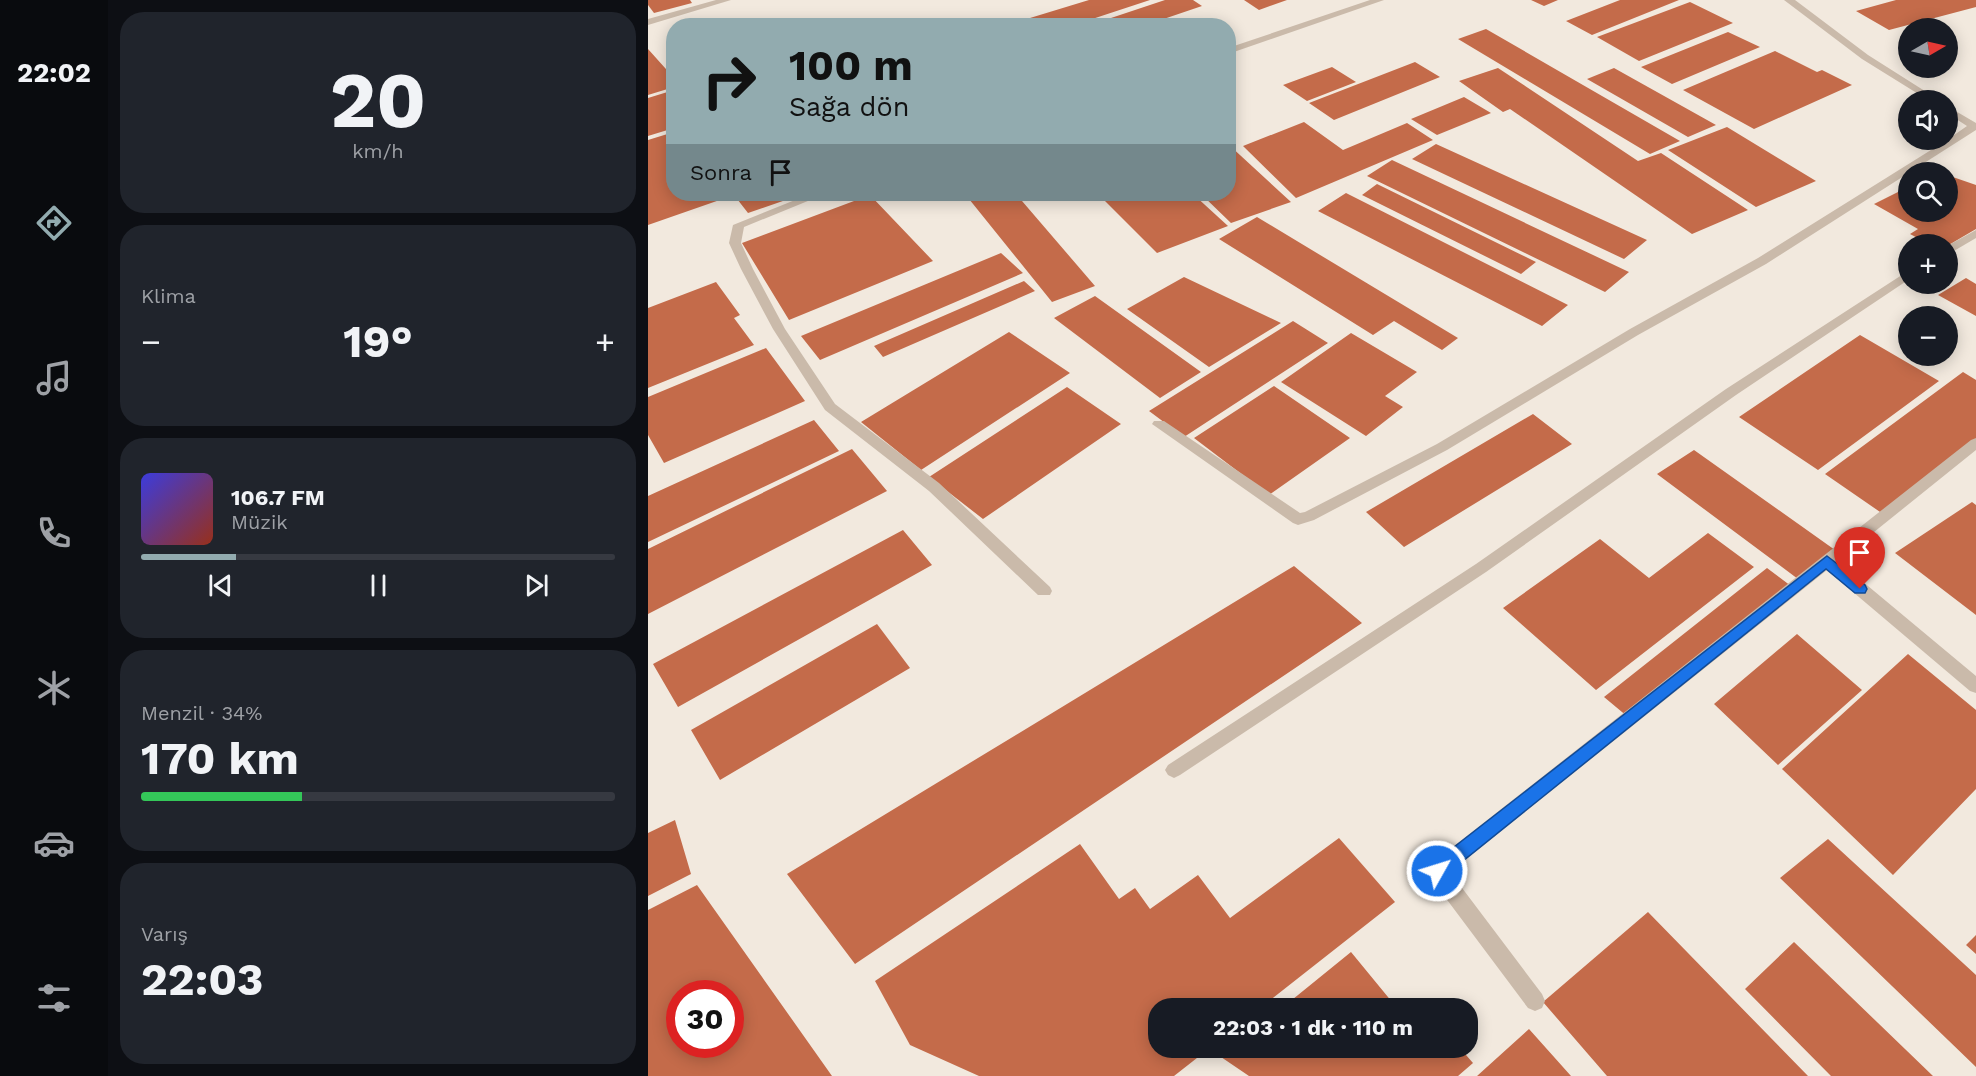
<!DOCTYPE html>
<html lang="tr">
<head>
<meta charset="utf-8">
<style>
	:root { --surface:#171b24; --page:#20242c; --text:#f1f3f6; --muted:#9ea1a6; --line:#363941; --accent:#92abaf }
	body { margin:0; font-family:"Work Sans",sans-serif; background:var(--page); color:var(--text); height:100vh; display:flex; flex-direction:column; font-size:22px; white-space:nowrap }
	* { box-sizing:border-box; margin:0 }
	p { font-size:20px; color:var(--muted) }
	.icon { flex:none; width:33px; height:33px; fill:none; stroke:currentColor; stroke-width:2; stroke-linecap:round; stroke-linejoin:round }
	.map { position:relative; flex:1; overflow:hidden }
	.drawer { display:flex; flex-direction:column; gap:12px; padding:12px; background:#0d0f14; width:540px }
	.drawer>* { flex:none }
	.hud { position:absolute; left:18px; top:18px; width:570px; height:183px; border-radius:24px; box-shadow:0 3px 15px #0003; background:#92abaf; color:#111; overflow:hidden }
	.needle { width:39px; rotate:81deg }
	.buttons { position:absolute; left:1250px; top:18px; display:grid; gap:12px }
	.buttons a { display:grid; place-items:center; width:60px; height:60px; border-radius:50%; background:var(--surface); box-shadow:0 3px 15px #0003; font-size:30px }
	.speed { position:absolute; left:18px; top:980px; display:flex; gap:12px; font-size:30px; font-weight:700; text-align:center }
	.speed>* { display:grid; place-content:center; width:78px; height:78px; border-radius:50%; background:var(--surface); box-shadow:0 3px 15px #0003; line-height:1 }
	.speed .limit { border:9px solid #d22; background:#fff; color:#111 }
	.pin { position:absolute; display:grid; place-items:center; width:51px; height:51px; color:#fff; margin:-62px -26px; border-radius:50% 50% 50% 0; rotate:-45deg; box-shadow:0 0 6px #0007 }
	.pin .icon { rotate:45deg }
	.me { position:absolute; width:66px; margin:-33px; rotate:51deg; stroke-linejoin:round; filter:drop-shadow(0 0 4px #0008) }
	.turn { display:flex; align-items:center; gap:21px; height:126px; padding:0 24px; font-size:27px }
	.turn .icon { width:78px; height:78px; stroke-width:2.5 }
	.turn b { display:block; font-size:42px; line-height:51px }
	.then { display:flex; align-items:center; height:57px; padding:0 24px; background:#0003; gap:12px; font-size:22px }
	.big { font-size:45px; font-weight:700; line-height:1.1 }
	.drawer .card { flex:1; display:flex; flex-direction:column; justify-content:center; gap:9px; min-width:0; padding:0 21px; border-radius:24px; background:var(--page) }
	.drawer .dial { align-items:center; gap:0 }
	.dial b { font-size:78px; line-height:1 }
	.song { display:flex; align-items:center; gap:18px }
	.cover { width:72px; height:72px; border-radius:9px; background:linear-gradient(135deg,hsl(240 70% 55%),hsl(10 70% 35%)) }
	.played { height:6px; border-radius:3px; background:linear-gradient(90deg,var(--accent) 20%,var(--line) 20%) }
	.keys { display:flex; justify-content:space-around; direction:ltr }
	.heat { display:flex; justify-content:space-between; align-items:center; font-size:33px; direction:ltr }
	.charge { height:9px; border-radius:4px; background:linear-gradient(90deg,#34c759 34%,var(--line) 0) }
	.trip { position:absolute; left:500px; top:998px; width:330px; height:60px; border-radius:24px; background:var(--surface); box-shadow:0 3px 15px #0003; font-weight:700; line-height:60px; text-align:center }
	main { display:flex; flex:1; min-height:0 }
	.menu { display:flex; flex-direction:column; width:108px; justify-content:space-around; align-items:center; background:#090b0e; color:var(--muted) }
	.menu .icon { width:42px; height:42px }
	.menu .selected { color:var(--accent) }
	.menu b { font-size:27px; color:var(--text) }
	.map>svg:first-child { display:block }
</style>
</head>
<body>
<main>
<nav class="menu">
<b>22:02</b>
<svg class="icon selected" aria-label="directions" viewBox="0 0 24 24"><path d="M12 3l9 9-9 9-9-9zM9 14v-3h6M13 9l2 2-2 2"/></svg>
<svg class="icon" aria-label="music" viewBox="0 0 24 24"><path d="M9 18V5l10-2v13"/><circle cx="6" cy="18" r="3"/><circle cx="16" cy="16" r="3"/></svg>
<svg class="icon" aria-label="phone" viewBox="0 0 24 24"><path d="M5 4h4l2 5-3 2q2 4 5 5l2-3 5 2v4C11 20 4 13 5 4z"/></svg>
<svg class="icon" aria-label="climate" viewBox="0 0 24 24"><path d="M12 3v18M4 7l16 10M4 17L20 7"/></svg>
<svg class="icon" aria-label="car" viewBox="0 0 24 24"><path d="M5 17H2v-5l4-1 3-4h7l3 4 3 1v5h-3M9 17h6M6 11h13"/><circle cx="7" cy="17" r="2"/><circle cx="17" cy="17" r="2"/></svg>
<svg class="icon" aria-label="filters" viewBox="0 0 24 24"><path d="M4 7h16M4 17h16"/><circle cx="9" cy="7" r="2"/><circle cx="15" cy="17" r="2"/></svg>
</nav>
<section class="drawer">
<div class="card dial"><b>20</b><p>km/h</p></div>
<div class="card"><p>Klima</p>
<div class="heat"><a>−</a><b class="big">19°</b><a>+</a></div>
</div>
<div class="card">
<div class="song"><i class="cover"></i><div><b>106.7 FM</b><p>Müzik</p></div></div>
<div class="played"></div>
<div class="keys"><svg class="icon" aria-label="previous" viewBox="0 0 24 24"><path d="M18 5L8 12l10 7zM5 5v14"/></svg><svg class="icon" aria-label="pause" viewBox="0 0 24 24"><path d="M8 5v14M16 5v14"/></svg><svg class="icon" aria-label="next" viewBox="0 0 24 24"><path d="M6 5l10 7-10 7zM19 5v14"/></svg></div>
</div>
<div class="card"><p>Menzil · 34%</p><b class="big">170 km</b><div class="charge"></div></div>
<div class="card"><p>Varış</p><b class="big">22:03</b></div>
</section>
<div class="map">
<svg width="1328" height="1076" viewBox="0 0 1328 1076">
	<rect width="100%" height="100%" fill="#f2e9de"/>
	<path fill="#c46b4a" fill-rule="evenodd" d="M0 0H42L44 3 6 13 0 5Z
		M441 0H502L423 26H392L382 18Z
		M517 0H545L554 6 495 26H439Z
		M596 0H639L611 10Z
		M883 0H910L896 6Z
		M972 0H1031L944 35 918 21Z
		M1248 0H1328V7L1241 30 1208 11Z
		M1042 2 1085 23 991 61 949 37Z
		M380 19 388 26H361V25Z
		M838 29 1032 141 1002 154 810 39Z
		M1080 32 1112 47 1024 84 993 67Z
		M0 49 26 78V87L0 95Z
		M1127 51 1169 72 1174 70 1204 85 1106 129 1035 90Z
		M767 62 792 77 686 120 661 103Z
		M684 67 708 82 659 101 635 85Z
		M850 68 990 161 1013 153 1100 210 1044 234 862 109 855 112 811 81Z
		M966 68 1068 125 1040 137 939 79Z
		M26 90V128L0 136V98Z
		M816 97 843 113 789 135 763 119Z
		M656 122 695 150 759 123 785 140 648 198 595 146Z
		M1079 127 1168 181 1108 207 1020 150Z
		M26 132V194H155L100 213 86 195 0 225V140Z
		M580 144 643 202 583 223 553 194H580Z
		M788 144 999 240 976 259 764 159Z
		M744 160 981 272 957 292 719 176Z
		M1299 175 1328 185V229L1299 246 1281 244 1262 234 1270 229 1226 204 1260 187V212H1299Z
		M729 184 888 262 873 274 714 195Z
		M698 193 920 305 894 326 670 211Z
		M317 194H368L447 286 404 302Z
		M471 194H545L580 226 509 253 455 199Z
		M222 195 285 261 141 320 94 243Z
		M609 217 810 338 794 350 746 321 725 335 571 239Z
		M353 253 375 273 172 360 153 336Z
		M536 277 633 323 561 367 479 309Z
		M1318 278 1328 284V316L1290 295Z
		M376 281 387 291 235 357 226 346Z
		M68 282 92 315 86 318 106 345 0 388V308Z
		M447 296 553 372 512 398 406 318Z
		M645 321 680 343 536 437 501 411Z
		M361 332 422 373 273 470 213 422Z
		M703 333 769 372 737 396 755 407 718 436 633 382Z
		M1212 335 1291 381 1170 470 1091 417Z
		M118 348 157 401 16 463 0 435V397Z
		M1315 372 1328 380V440L1235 514 1177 474Z
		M626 386 702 438 621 495 546 438Z
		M419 387 473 424 335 519 281 477Z
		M885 414 924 444 756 547 718 512Z
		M166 420 191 451 0 542V496Z
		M204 449 239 491 0 614V549Z
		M1046 450 1187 550 1150 579 1009 474Z
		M1324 502 1328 505V615L1247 553Z
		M255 530 284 565 30 707 5 664Z
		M1060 533 1106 567 948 690 855 608 952 539 1001 578Z
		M646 566 714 623 207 964 139 874Z
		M1119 568 1143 586 980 717 956 697Z
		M229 624 262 668 72 780 43 730Z
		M1149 634 1214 690 1130 765 1066 704Z
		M1260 654 1328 710V789L1245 875 1134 769Z
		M27 820 43 874 0 896V833Z
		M691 838 747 902 612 1008H510V1047H563L526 1076H331L262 1045 227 981 432 844 471 899 487 888 502 909 550 875 582 918Z
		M1180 839 1328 975V1067L1132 878Z
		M49 885 184 1076H0V910ZM32 993H82V1044H32Z
		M1000 912 1160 1076H959L895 1002Z
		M1328 935V954L1318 945Z
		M1146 942 1285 1076H1183L1097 989Z
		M703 952 749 1008H634Z
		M881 1029 923 1076H829Z
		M585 1047H811L825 1063 810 1076H601L573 1057Z"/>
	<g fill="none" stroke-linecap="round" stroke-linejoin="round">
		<path fill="#cabaaa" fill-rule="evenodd" d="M68 0H83L0 25V19Z
			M722 0H736L580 54V48Z
			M1136 0H1147L1220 55 1291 100H1280L1214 59Z
			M1299 106 1328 123V130L1118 264 990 335 799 450 666 520 650 525 645 523 504 424 506 421H516L652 513 657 512 789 444 982 329 1110 258 1299 140 1319 126 1299 113Z
			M162 194H177L96 227 93 243 105 269 137 329 187 404 291 483 402 587 404 591 402 595H390L281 491 177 410 125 329 93 269 81 243 85 225Z
			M1328 230V238L1299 255V246Z
			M1260 271V280L1088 395 838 572 532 775 526 778 520 775 517 770 520 765 828 564 1078 389Z
			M1328 438V450L1190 561 1328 676V693L1322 691 1179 570 802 872 894 994 897 1001 894 1008 887 1011 880 1008 782 877 780 871 782 865 1323 440Z"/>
	</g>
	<path fill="#1a73e8" stroke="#114b97" stroke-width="1.5" d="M1179 556 1217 585 1219 589 1217 593H1207L1178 569 795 877 789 879 783 877 780 871 783 865Z"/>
</svg>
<div class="buttons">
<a><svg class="needle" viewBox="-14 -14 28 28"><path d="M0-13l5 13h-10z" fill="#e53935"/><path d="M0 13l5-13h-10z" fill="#9ea1a6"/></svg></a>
<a><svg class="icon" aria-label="sound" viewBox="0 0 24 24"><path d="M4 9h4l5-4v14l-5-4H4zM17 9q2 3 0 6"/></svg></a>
<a><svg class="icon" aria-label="search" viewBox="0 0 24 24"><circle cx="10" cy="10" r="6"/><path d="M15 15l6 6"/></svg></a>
<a>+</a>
<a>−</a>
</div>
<div class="speed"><div class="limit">30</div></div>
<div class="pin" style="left:1212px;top:589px;background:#d93025"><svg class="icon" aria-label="arrive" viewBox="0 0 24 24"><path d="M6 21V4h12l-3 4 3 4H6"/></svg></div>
<svg class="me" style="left:789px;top:871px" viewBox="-20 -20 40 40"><circle r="17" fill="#1a73e8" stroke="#fff" stroke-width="3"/><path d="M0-11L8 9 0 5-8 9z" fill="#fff"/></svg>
<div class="trip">22:03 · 1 dk · 110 m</div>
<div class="hud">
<div class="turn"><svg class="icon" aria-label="right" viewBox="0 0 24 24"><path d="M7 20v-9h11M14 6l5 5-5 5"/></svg><div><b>100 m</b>Sağa dön</div></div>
<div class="then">Sonra<svg class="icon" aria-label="arrive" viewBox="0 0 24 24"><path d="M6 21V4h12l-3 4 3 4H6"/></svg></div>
</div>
</div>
</main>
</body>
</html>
